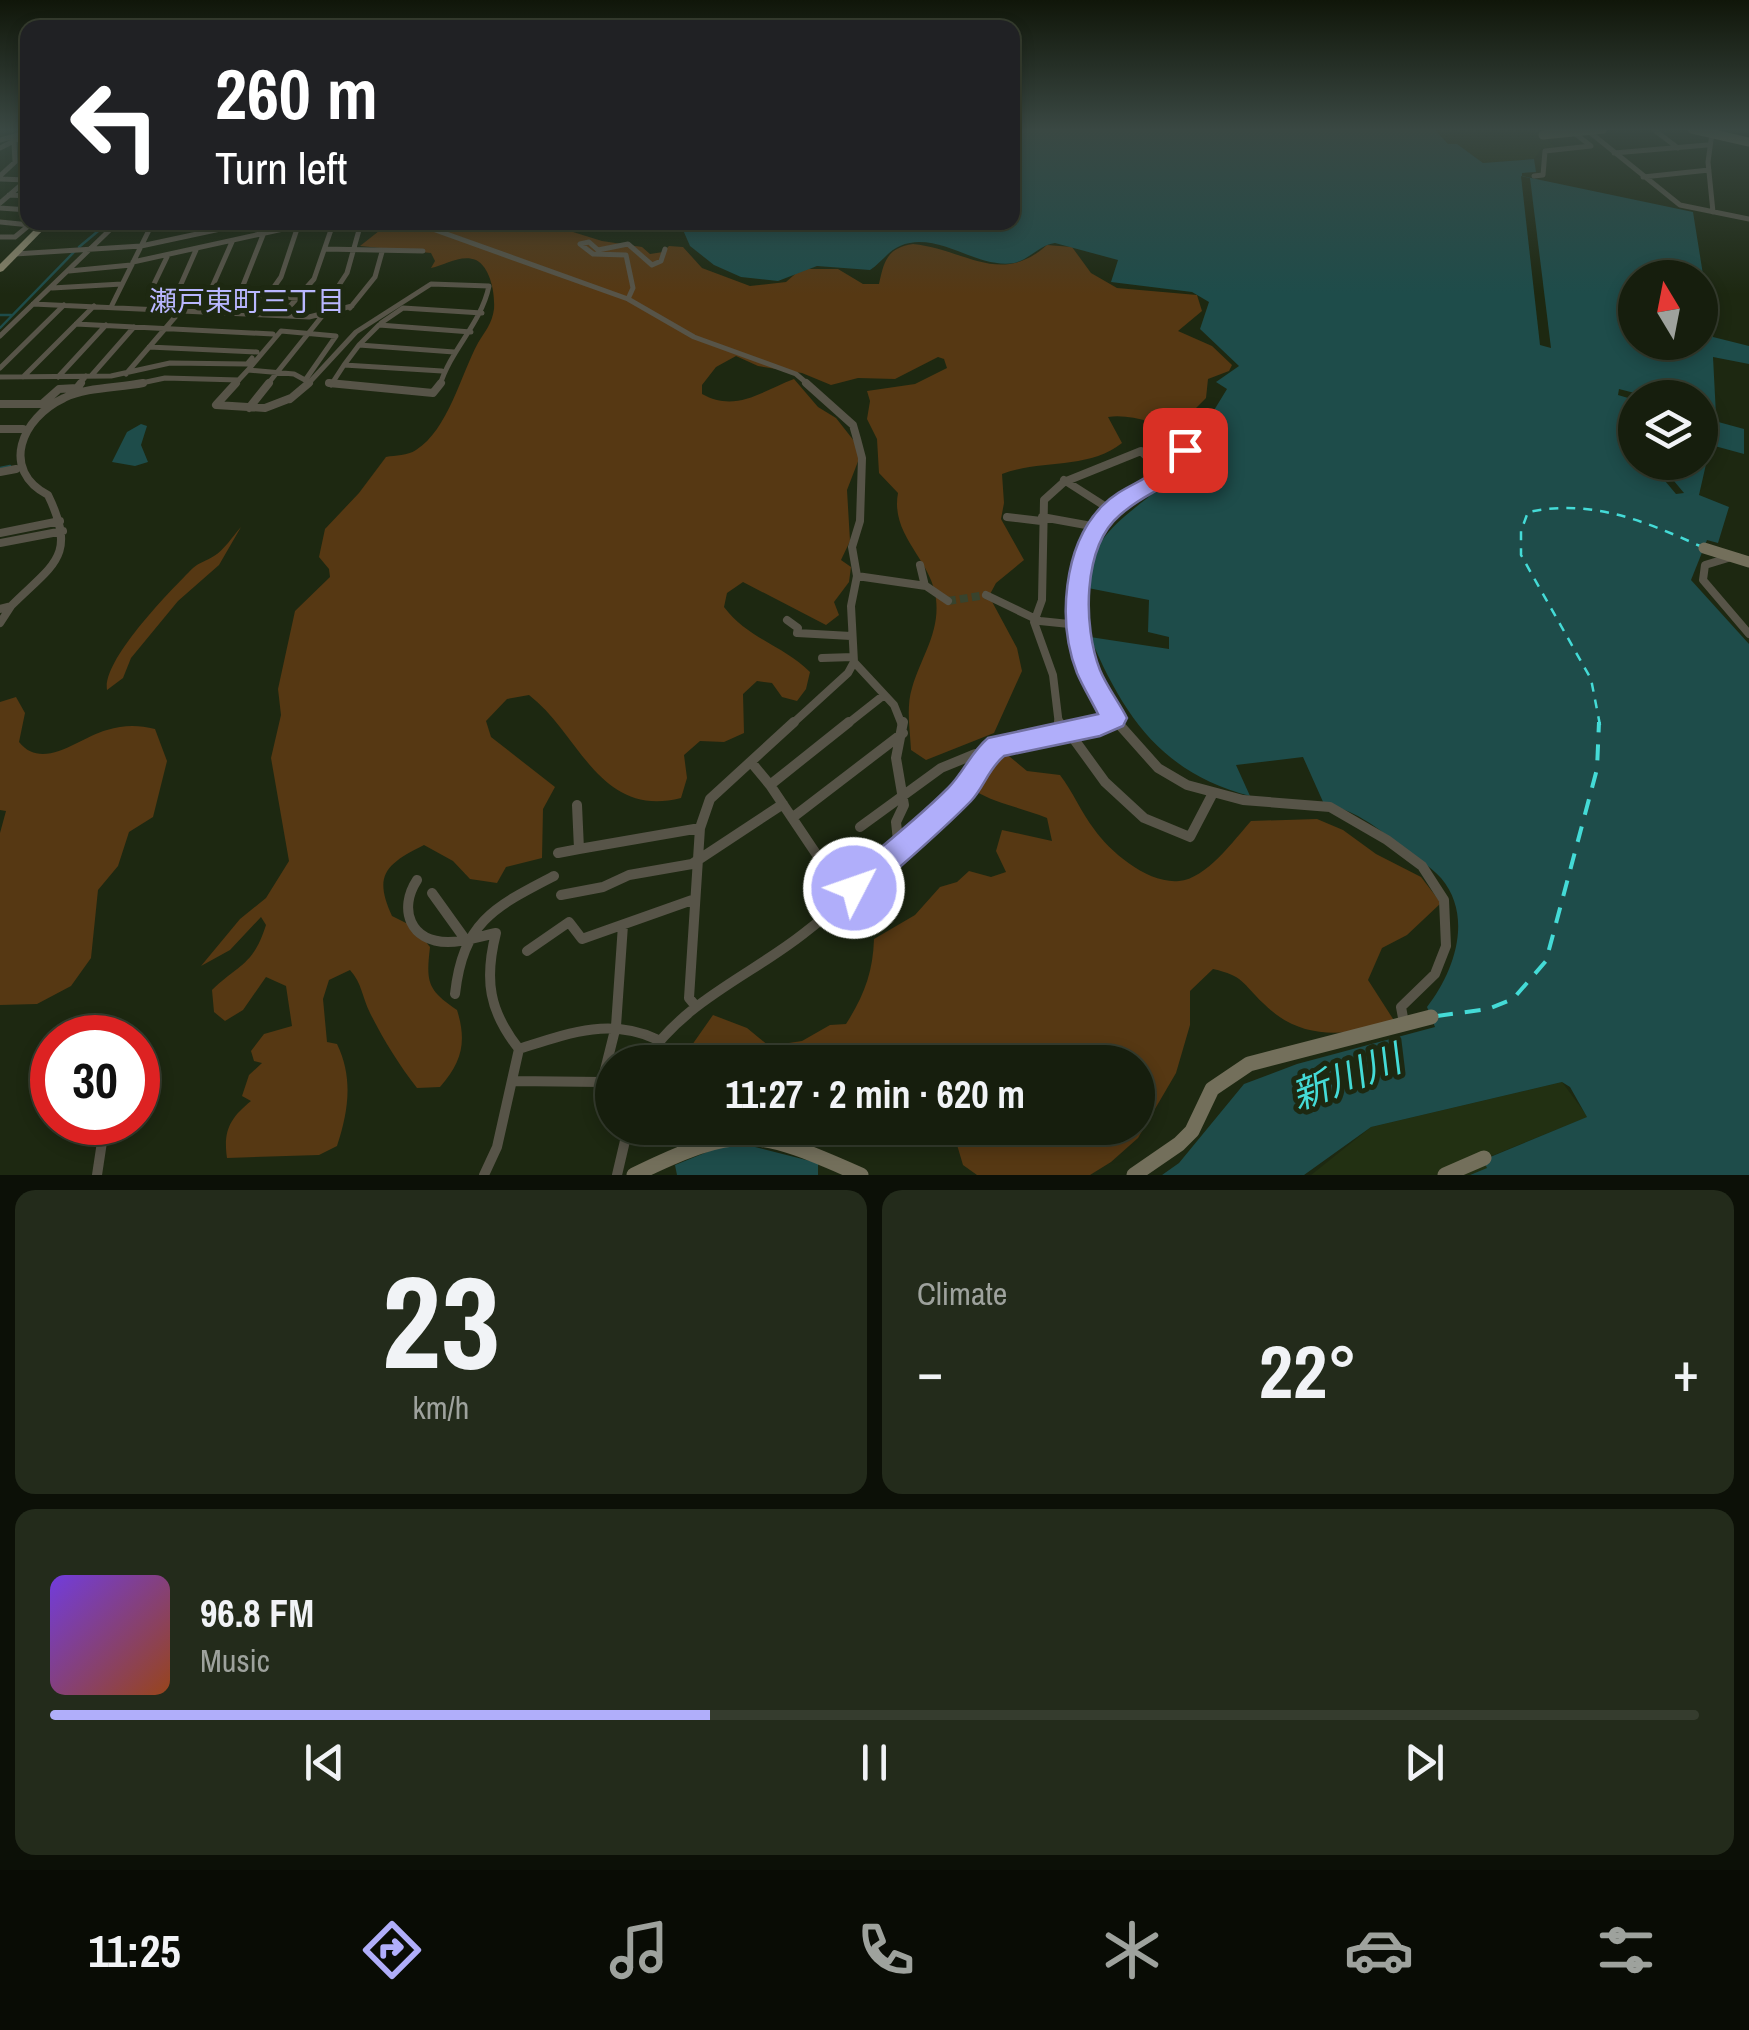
<!DOCTYPE html>
<html lang="en">
<head>
<meta charset="utf-8">
<style>
	:root { --surface:#161e0d; --page:#232b1b; --text:#f1f3f6; --muted:#9ea29d; --line:#353c2e; --accent:#b0aefa }
	body { margin:0; font-family:"Archivo Narrow","Noto Sans JP",sans-serif; background:var(--page); color:var(--text); height:100vh; display:flex; flex-direction:column; font-size:38px; white-space:nowrap }
	* { box-sizing:border-box; margin:0 }
	p { font-size:32px; color:var(--muted) }
	.icon { flex:none; width:55px; height:55px; fill:none; stroke:currentColor; stroke-width:2; stroke-linecap:round; stroke-linejoin:round }
	.map { position:relative; height:1175px; overflow:hidden }
	.panel { display:flex; flex-direction:column; gap:15px; padding:15px; background:#0c1007; flex:1 }
	.panel>* { flex:none }
	.guide { position:absolute; left:20px; top:20px; width:1000px; height:210px; border-radius:20px; box-shadow:0 5px 15px #0003,0 0 0 2px var(--line); background:#202124; color:#fff; overflow:hidden }
	.needle { width:65px; rotate:350deg }
	.tools { position:absolute; left:1618px; top:260px; display:grid; gap:20px }
	.tools a { display:grid; place-items:center; width:100px; height:100px; border-radius:50%; background:var(--surface); box-shadow:0 5px 15px #0003,0 0 0 2px var(--line); font-size:50px }
	.speed { position:absolute; left:30px; top:1015px; display:flex; gap:20px; font-size:50px; font-weight:700; text-align:center }
	.speed>* { display:grid; place-content:center; width:130px; height:130px; border-radius:50%; background:var(--surface); box-shadow:0 5px 15px #0003,0 0 0 2px var(--line); line-height:1 }
	.speed .limit { border:15px solid #d22; background:#fff; color:#111 }
	.pin { position:absolute; display:grid; place-items:center; width:85px; height:85px; color:#fff; margin:-42px; border-radius:20px; box-shadow:0 5px 15px #0006 }
	.me { position:absolute; width:110px; margin:-55px; rotate:49deg; stroke-linejoin:round; filter:drop-shadow(0 0 8px #0008) }
	.turn { display:flex; align-items:center; gap:35px; height:210px; padding:0 30px; font-size:45px }
	.turn .icon { width:130px; height:130px; stroke-width:2.5 }
	.turn b { display:block; font-size:70px; line-height:85px }
	.big { font-size:75px; font-weight:800; line-height:1.1 }
	.panel .widget { flex:1; display:flex; flex-direction:column; justify-content:center; gap:15px; min-width:0; padding:0 35px; border-radius:20px; background:var(--page) }
	.panel .dial { align-items:center; gap:0 }
	.dial b { font-size:130px; line-height:1 }
	.song { display:flex; align-items:center; gap:30px }
	.cover { width:120px; height:120px; border-radius:15px; background:linear-gradient(135deg,hsl(260 70% 55%),hsl(20 70% 35%)) }
	.played { height:10px; border-radius:5px; background:linear-gradient(90deg,var(--accent) 40%,var(--line) 40%) }
	.keys { display:flex; justify-content:space-around; direction:ltr }
	.heat { display:flex; justify-content:space-between; align-items:center; font-size:55px; direction:ltr }
	.panel .tiles { flex:1; display:grid; gap:15px; grid-template-columns:1fr 1fr }
	.widget:last-child { grid-column:span 2 }
	.trip { position:absolute; left:595px; top:1045px; width:560px; height:100px; border-radius:50px; background:var(--surface); box-shadow:0 5px 15px #0003,0 0 0 2px var(--line); font-weight:800; line-height:100px; text-align:center }
	.dock { display:flex; height:160px; justify-content:space-around; align-items:center; background:#090c05; color:var(--muted) }
	.dock .icon { width:70px; height:70px }
	.dock .selected { color:var(--accent) }
	.dock b { font-size:45px; color:var(--text) }
	.map>svg:first-child { display:block }
</style>
</head>
<body>
<div class="map">
<svg width="1749" height="1175" viewBox="0 0 1749 1175">
	<rect width="100%" height="100%" fill="#1d2811"/>
	<path fill="#223012" d="M1434 129H1583L1539 133 1555 147 1541 149 1534 159 1483 163 1457 144H1449Z
		M1562 1082 1588 1117 1484 1159 1488 1168 1470 1175H1311L1371 1127Z"/>
	<path fill="#563813" d="M498 222 512 227 544 223 602 241 642 247 650 254 663 252 669 246 683 247 702 268 750 286 786 282 801 269H838L863 284H879C884 261 887 248 913 244 965 249 1000 287 1047 245L1072 247 1091 273 1117 288 1197 295 1202 311 1178 331 1212 346 1232 365 1229 371 1208 379 1206 398 1195 409 1189 426C1161 429 1136 413 1108 417L1122 443C1089 470 1040 459 1002 474L1004 503 1001 519 1024 560 996 583 989 596 1017 648 1022 671 994 733 926 760 911 750C910 730 906 707 912 688 921 657 940 633 936 599 932 560 890 536 898 493L879 473 877 439 867 419 870 401 867 391 915 384 947 368 944 359 938 357 895 379 858 378 831 385 802 373 758 366 736 356 716 367 702 385V394C736 413 762 391 794 379L818 407 836 418 862 451 847 490 850 541 841 560 851 567 849 582 834 602 839 615 826 625 743 582 727 593 724 607C747 638 784 646 810 672L806 689 797 701 782 697 772 683 757 681 743 694 744 733 724 742 700 741 684 755 687 778 681 798C599 819 579 733 529 695L507 699 486 721 491 737 555 787 543 809 542 858 506 867 497 883 470 879 453 861 424 845C386 864 373 875 392 916L414 927 430 947C426 982 427 990 457 1010 467 1042 462 1062 440 1087L417 1088C399 1065 383 1039 370 1013 362 997 362 983 350 970L329 980 323 999 327 1042 337 1044C353 1077 349 1110 337 1146L319 1155 227 1158C223 1131 230 1118 251 1101L242 1096 249 1075 262 1063 254 1061 251 1051 264 1034 292 1026 286 986 266 977 243 1010 225 1021 214 1012 212 990C239 964 253 966 266 925L261 917 230 950 201 966 240 919 266 898 289 861 271 758 281 715 278 689 295 611 330 577 329 569 319 557 325 529 359 493 386 457C396 455 407 456 416 450 448 430 461 374 478 343 485 331 492 324 494 309 495 294 491 268 476 260 461 254 445 265 431 268L435 261 431 253 360 246 379 231 383 223Z
		M241 527 219 565 178 601 131 658 123 678 107 690C102 660 171 590 193 568 200 562 206 561 214 556 224 550 233 536 241 527Z
		M16 697 25 713 19 742C43 772 80 737 107 730 124 725 138 725 155 729L167 761 153 817 129 832 118 866 98 890 91 958 71 986 37 1004 0 1005V833L6 811 0 810V702Z
		M999 748 1027 771 1060 775C1073 792 1081 812 1094 829 1110 852 1148 884 1179 881 1206 879 1234 840 1251 821L1317 819 1343 830 1376 854 1421 877 1441 903 1407 935 1382 948 1368 980 1395 1022C1347 1036 1301 1042 1263 1003 1242 983 1244 976 1213 969L1190 991V1025L1176 1073 1138 1138 1111 1162 1090 1175H977L963 1165 952 1128H1138V1062H672L692 1045 713 1015 747 1028 769 1046 802 1041 830 1025 846 1024C864 996 873 972 874 939L915 915 940 887 957 882 969 871 991 877 1006 872 996 851 1002 830 1052 841 1047 818C1023 808 997 804 975 791L981 770Z"/>
	<path fill="#1e4c4a" fill-rule="evenodd" d="M1013 129H1434L1448 144H1457L1483 163 1534 159 1536 172 1522 173V176L1693 212 1713 337 1749 346V364L1713 357 1716 415 1700 410V398L1650 397 1619 389 1618 395 1635 400V424L1617 422 1635 444V462L1650 463 1676 494 1684 493 1659 463 1700 462V448L1709 451 1699 495 1729 507 1718 543 1707 540 1691 580 1749 644V1175H1470L1487 1168 1483 1160 1587 1117 1570 1087 1562 1082 1371 1127 1304 1175H1162L1179 1163 1244 1084 1297 1064 1435 1027 1427 1007C1454 972 1474 917 1441 878 1429 865 1412 855 1398 844 1374 825 1354 810 1324 804L1303 757 1236 765 1250 796C1162 773 1124 717 1090 637L1169 649V637L1148 632 1149 600 1088 588C1087 518 1160 506 1188 454L1214 459 1226 434 1205 425 1227 389 1216 382 1239 366 1200 329 1209 302 1192 292 1111 282 1118 260 1055 243C1039 245 1029 260 1014 263 975 269 938 230 900 246 888 251 881 263 870 270L817 266 778 281 741 277 714 265 690 246 680 223 1012 222ZM1635 278H1700V342H1635Z
		M1700 417 1744 429V454L1700 442Z
		M141 424 147 426 141 445 148 462 135 466 112 462 127 432Z
		M722 1146 755 1147 818 1163V1175H677L675 1165Z"/>
	<path fill="#1d2811" d="M1521 176 1530 178 1551 348 1540 345Z"/>
	<g fill="none" stroke-linecap="round" stroke-linejoin="round">
		<path stroke="#1e4c4a" stroke-width="2.5" d="M79 247 109 222
			M0 315H11
			M0 328 74 252
			M0 468 10 466"/>
		<path stroke="#44dbd7" stroke-width="2.5" stroke-dasharray="9 8" stroke-linecap="butt" d="M1600 725 1591 679 1521 555V531L1528 512C1592 499 1642 520 1700 546"/>
		<path stroke="#44dbd7" stroke-width="4" stroke-dasharray="16 12" stroke-linecap="butt" d="M1437 1016 1488 1009 1513 999 1546 961 1597 769 1599 722"/>
		<path stroke="#38432d" stroke-width="8" stroke-dasharray="8 4" stroke-linecap="butt" d="M948 601 986 595"/>
		<path stroke="#575448" stroke-width="5" d="M1653 129 1678 148
			M1587 130 1680 205 1749 219
			M1712 133 1708 162 1713 212
			M0 140 19 135
			M0 148 28 134
			M1614 153 1707 145
			M0 176 15 162 14 142
			M1534 176 1543 175 1545 151 1591 146 1573 132
			M1643 177 1709 170
			M0 179 27 180
			M9 195 28 196
			M0 203 28 179
			M0 208 28 210
			M0 222 30 225
			M461 222 427 227 628 299 694 337 796 374 809 385
			M511 222 522 224
			M150 228 182 222
			M0 237H15L33 222
			M325 249 423 251
			M15 254 141 246 253 222
			M167 257 152 288 180 290
			M133 262 315 222
			M69 271 131 265
			M52 288 122 284
			M212 293 300 298
			M240 293 263 235
			M269 294 281 277 298 226
			M628 299 633 288 626 255 593 254 580 244 589 242 598 250 628 244 652 265 661 261 665 249
			M33 304 309 317 352 306
			M112 305 153 222
			M350 308 375 277 382 252
			M170 309 196 250
			M202 310 232 242
			M322 311 347 273 361 223 332 226
			M283 314 314 279 333 224
			M381 323 403 308 482 313
			M76 324 273 334
			M0 336 118 222
			M359 345 344 365 442 371
			M149 347 257 352
			M454 352 359 345 379 325 471 332
			M0 368 64 305
			M126 374 182 309
			M91 376 134 327
			M0 377 111 376 170 363 247 364 252 358
			M23 377 94 306
			M58 377 106 325
			M305 380 294 374 248 370 281 331 336 336 306 379
			M79 385 86 376
			M132 385 165 378 239 380
			M234 385 248 370
			M267 385 323 315
			M307 385 356 332 431 284 489 286C481 324 451 349 440 385
			M331 385 344 365"/>
		<path stroke="#575448" stroke-width="8" d="M236 383 216 405 265 408 291 398
			M329 383 433 393 441 383
			M806 383 853 425 857 439 862 458 860 521 852 547 857 576
			M290 399 309 383
			M0 404H45
			M42 404 59 389 77 388 81 383
			M249 408 269 383
			M0 429H23
			M1152 433 1178 463
			M0 472 16 469
			M1064 480 1111 510
			M1007 517 1041 521
			M1042 517 1097 527
			M0 533 60 521
			M0 543 63 531
			M1728 558 1705 565 1703 580 1749 634
			M920 565 925 586
			M986 595 1040 621 1079 625
			M11 606C53 564 78 557 48 495 0 470 21 418 64 398 86 387 119 388 143 383
			M0 609 11 606 0 623
			M787 620 798 628 797 633 851 636
			M822 658 853 657
			M854 662 894 705 902 725
			M791 725 848 673 854 662 851 606 857 576 926 586 948 601
			M846 725 884 695
			M1059 725 1053 675 1034 622 1042 600 1044 500 1064 482 1141 451 1167 476
			M1101 725 1114 718
			M1119 725C1080 669 1054 572 1107 515 1143 477 1170 490 1190 429"/>
		<path stroke="#575448" stroke-width="10" d="M1059 722 1060 732
			M1117 722 1158 768 1187 785 1243 800 1330 807 1387 840 1422 866 1444 900 1446 946 1435 974 1401 1007 1404 1023
			M1068 731 1105 782 1144 818 1190 837 1213 793
			M751 762 770 785 849 722
			M770 785 821 861
			M577 805 579 849 700 828
			M792 818 903 733
			M860 827 941 768 975 754
			M899 850 896 822 904 805 896 758 903 722
			M558 853 579 849
			M417 880C398 909 410 942 448 942 464 942 481 936 496 933 484 980 489 1011 519 1049L497 1147 484 1175
			M432 893 465 939
			M561 895 603 887 629 875 692 864 783 804
			M527 951 569 922 582 939 695 899
			M455 994C463 922 494 907 554 876
			M694 1004 689 998 700 828 710 799 794 722
			M519 1049C566 1034 609 1017 656 1039
			M644 1062C684 1001 748 977 803 934 854 895 901 850 948 808 971 787 981 756 1009 741L1106 722
			M513 1081 602 1082 616 1026 623 925
			M97 1175 105 1122
			M617 1175 628 1128"/>
		<path stroke="#736f5b" stroke-width="9" d="M1692 129 1749 142
			M1543 135 1603 129"/>
		<path stroke="#736f5b" stroke-width="11" d="M1704 548 1749 562"/>
		<path stroke="#736f5b" stroke-width="15" d="M634 1175C739 1124 755 1128 861 1175
			M1134 1175 1179 1144 1192 1131 1212 1089 1249 1064 1431 1017
			M1445 1175 1484 1158"/>
		<path fill="#88846a" fill-rule="evenodd" d="M42 222H51L3 271 0 272V264Z"/>
	</g>
	<linearGradient id="sky" x2="0" y2="1"><stop stop-color="#101609"/><stop offset="0.44" stop-color="#3a4843"/><stop offset="1" stop-color="#3a4843" stop-opacity="0"/></linearGradient>
	<rect width="1749" height="294" fill="url(#sky)"/>
	<path fill="#b0aefa" stroke="#7271a2" stroke-width="2.5" d="M1185 442 1195 450C1172 493 1153 486 1120 515 1082 547 1083 627 1100 670 1107 687 1119 702 1127 718L1123 726 1100 736 1004 756C989 768 984 787 971 801 938 835 900 866 865 898L854 902 844 898 840 888 844 878C879 849 916 820 948 788 964 772 971 752 988 738L1098 714C1091 700 1083 687 1077 673 1057 622 1063 546 1102 506 1129 479 1155 484 1178 445Z"/>
	<g text-anchor="middle" dominant-baseline="central" stroke-width="10" stroke-linejoin="round" paint-order="stroke">
		<g font-size="28" fill="#b9b7ff" stroke="#1d2811">
			<text x="247" y="301">瀬戸東町三丁目</text>
		</g>
		<g font-size="38" font-style="italic" fill="#44dbd7" stroke="#1d2811">
			<text transform="translate(1346 1077) rotate(-21)">新川川</text>
		</g>
	</g>
</svg>
<div class="tools">
<a><svg class="needle" viewBox="-14 -14 28 28"><path d="M0-13l5 13h-10z" fill="#e53935"/><path d="M0 13l5-13h-10z" fill="#9ea29d"/></svg></a>
<a><svg class="icon" aria-label="layers" viewBox="0 0 24 24"><path d="M12 4l9 5-9 5-9-5zM3 14l9 5 9-5"/></svg></a>
</div>
<div class="speed"><div class="limit">30</div></div>
<div class="pin" style="left:1185px;top:450px;background:#d93025"><svg class="icon" aria-label="arrive" viewBox="0 0 24 24"><path d="M6 21V4h12l-3 4 3 4H6"/></svg></div>
<svg class="me" style="left:854px;top:888px" viewBox="-20 -20 40 40"><circle r="17" fill="#b0aefa" stroke="#fff" stroke-width="3"/><path d="M0-11L8 9 0 5-8 9z" fill="#fff"/></svg>
<div class="trip">11:27 · 2 min · 620 m</div>
<div class="guide">
<div class="turn"><svg class="icon" aria-label="left" viewBox="0 0 24 24"><path d="M17 20v-9H6M10 6l-5 5 5 5"/></svg><div><b>260 m</b>Turn left</div></div>
</div>
</div>
<section class="panel">
<div class="tiles">
<div class="widget dial"><b>23</b><p>km/h</p></div>
<div class="widget"><p>Climate</p>
<div class="heat"><a>−</a><b class="big">22°</b><a>+</a></div>
</div>
<div class="widget">
<div class="song"><i class="cover"></i><div><b>96.8 FM</b><p>Music</p></div></div>
<div class="played"></div>
<div class="keys"><svg class="icon" aria-label="previous" viewBox="0 0 24 24"><path d="M18 5L8 12l10 7zM5 5v14"/></svg><svg class="icon" aria-label="pause" viewBox="0 0 24 24"><path d="M8 5v14M16 5v14"/></svg><svg class="icon" aria-label="next" viewBox="0 0 24 24"><path d="M6 5l10 7-10 7zM19 5v14"/></svg></div>
</div>
</div>
</section>
<nav class="dock">
<b>11:25</b>
<svg class="icon selected" aria-label="directions" viewBox="0 0 24 24"><path d="M12 3l9 9-9 9-9-9zM9 14v-3h6M13 9l2 2-2 2"/></svg>
<svg class="icon" aria-label="music" viewBox="0 0 24 24"><path d="M9 18V5l10-2v13"/><circle cx="6" cy="18" r="3"/><circle cx="16" cy="16" r="3"/></svg>
<svg class="icon" aria-label="phone" viewBox="0 0 24 24"><path d="M5 4h4l2 5-3 2q2 4 5 5l2-3 5 2v4C11 20 4 13 5 4z"/></svg>
<svg class="icon" aria-label="climate" viewBox="0 0 24 24"><path d="M12 3v18M4 7l16 10M4 17L20 7"/></svg>
<svg class="icon" aria-label="car" viewBox="0 0 24 24"><path d="M5 17H2v-5l4-1 3-4h7l3 4 3 1v5h-3M9 17h6M6 11h13"/><circle cx="7" cy="17" r="2"/><circle cx="17" cy="17" r="2"/></svg>
<svg class="icon" aria-label="filters" viewBox="0 0 24 24"><path d="M4 7h16M4 17h16"/><circle cx="9" cy="7" r="2"/><circle cx="15" cy="17" r="2"/></svg>
</nav>
</body>
</html>
